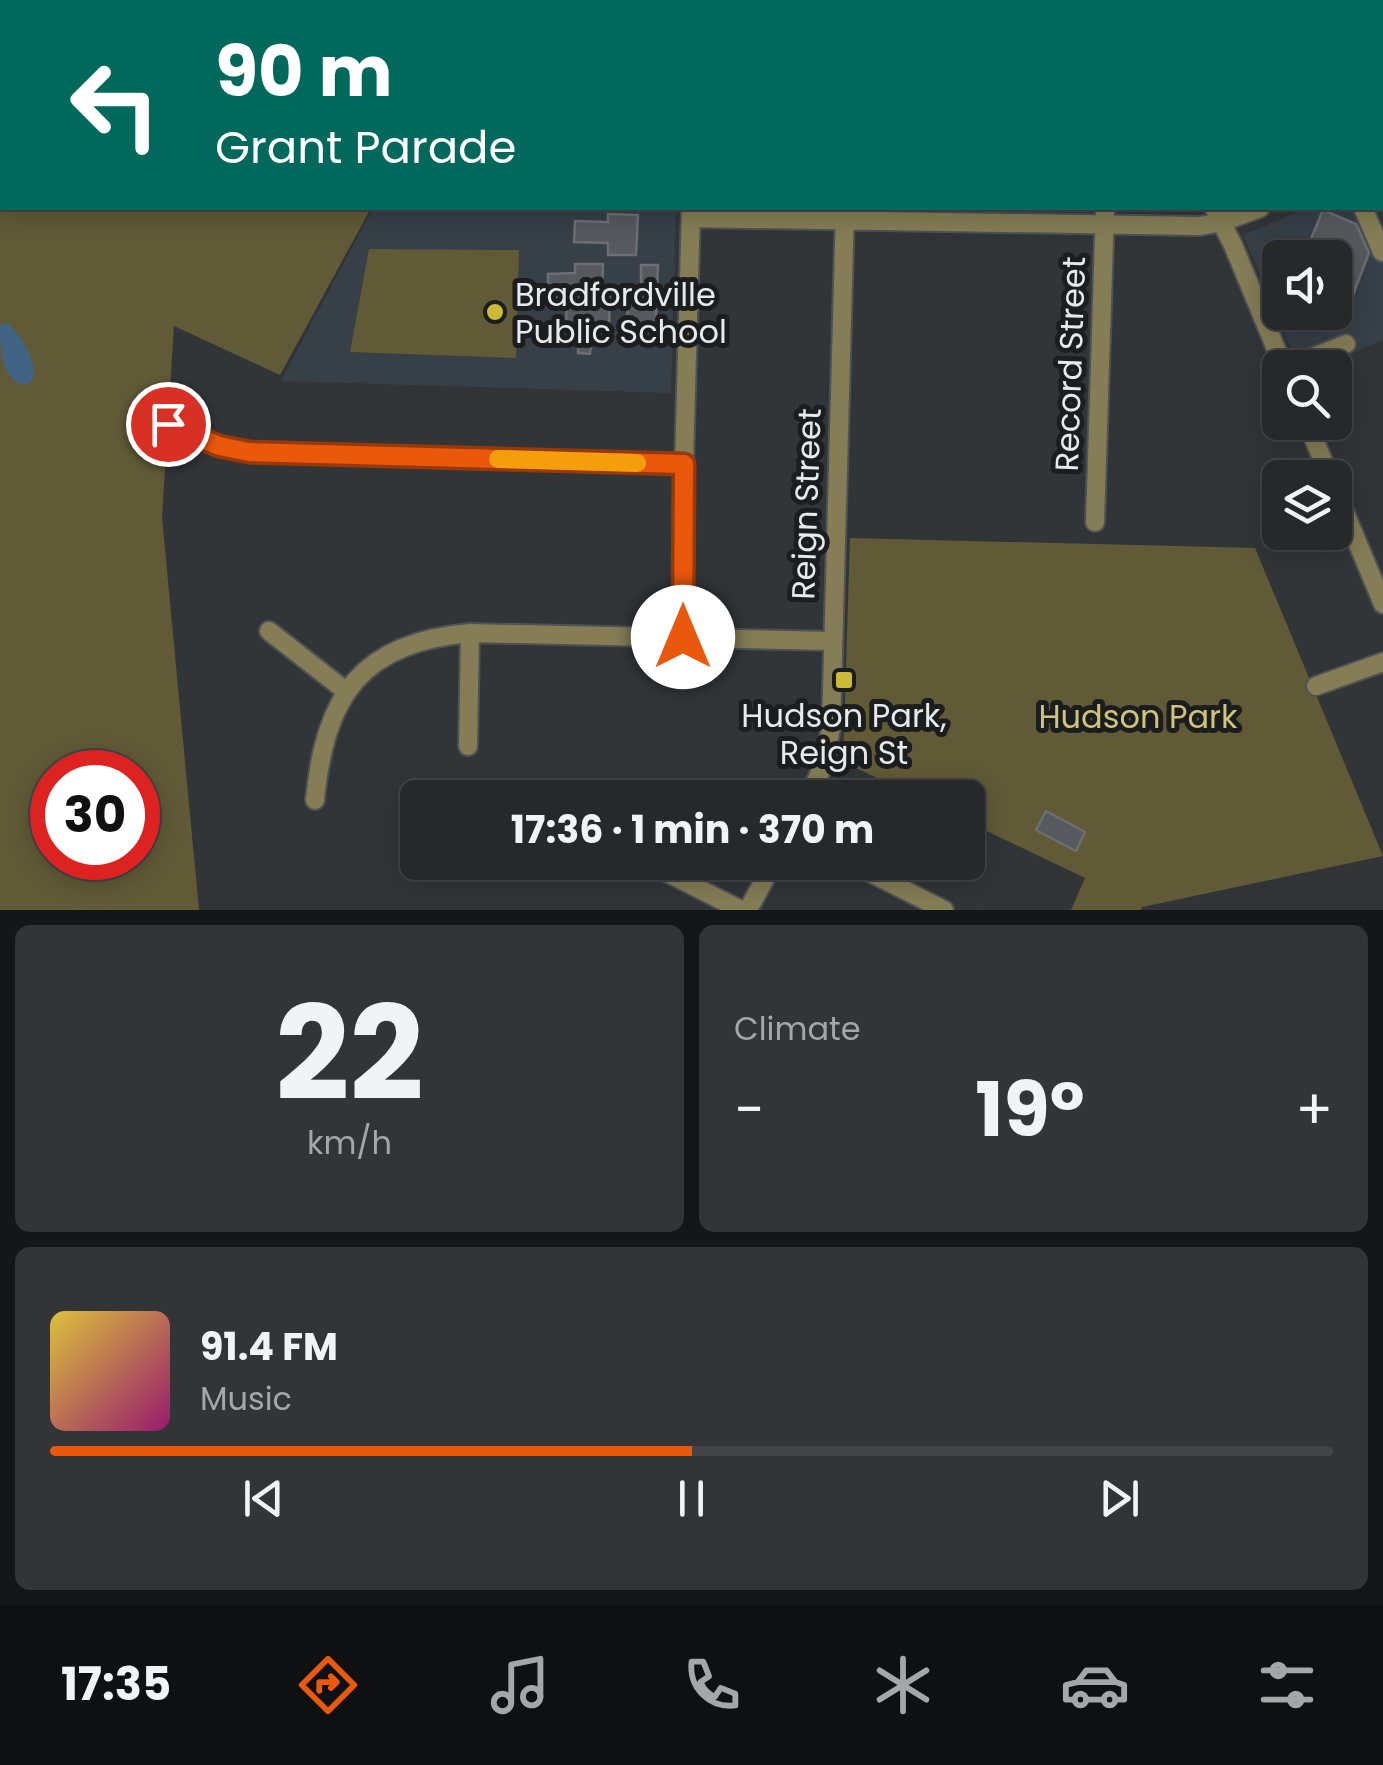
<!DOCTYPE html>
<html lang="en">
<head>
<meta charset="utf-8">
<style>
	:root { --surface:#26282a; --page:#323436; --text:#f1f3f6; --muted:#a4a6a8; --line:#424447; --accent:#ea580c }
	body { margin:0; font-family:Poppins,sans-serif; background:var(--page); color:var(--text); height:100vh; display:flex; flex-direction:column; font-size:38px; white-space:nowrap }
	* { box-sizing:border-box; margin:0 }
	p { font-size:32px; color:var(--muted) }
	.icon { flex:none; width:55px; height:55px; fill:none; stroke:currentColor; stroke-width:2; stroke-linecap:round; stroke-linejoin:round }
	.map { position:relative; height:910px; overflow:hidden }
	.panel { display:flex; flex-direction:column; gap:15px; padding:15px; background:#151617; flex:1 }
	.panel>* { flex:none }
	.guide { position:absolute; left:0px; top:0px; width:1385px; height:210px; box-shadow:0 5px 25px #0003,0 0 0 2px var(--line); background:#00695c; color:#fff; overflow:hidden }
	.tools { position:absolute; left:1262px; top:240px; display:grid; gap:20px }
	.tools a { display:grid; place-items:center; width:90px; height:90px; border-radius:15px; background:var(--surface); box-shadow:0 5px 25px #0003,0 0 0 2px var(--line); font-size:50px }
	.speed { position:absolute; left:30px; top:750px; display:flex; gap:20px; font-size:50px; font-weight:700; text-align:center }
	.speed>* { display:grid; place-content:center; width:130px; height:130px; border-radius:50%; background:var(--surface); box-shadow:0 5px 25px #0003,0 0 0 2px var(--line); line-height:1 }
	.speed .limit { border:15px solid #d22; background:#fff; color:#111 }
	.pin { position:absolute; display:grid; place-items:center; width:85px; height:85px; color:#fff; margin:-42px; border:5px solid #fff; border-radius:50%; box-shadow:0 2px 10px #0007 }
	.me { position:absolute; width:110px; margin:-55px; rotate:0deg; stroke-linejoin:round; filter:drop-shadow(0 0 8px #0008) }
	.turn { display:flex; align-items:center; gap:35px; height:210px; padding:0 50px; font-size:45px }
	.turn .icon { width:130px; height:130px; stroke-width:2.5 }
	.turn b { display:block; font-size:70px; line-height:85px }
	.big { font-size:75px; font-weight:700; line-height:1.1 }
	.panel .tile { flex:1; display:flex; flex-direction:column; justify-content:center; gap:15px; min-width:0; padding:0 35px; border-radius:15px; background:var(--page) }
	.panel .dial { align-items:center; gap:0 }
	.dial b { font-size:130px; line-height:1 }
	.song { display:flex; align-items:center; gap:30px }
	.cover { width:120px; height:120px; border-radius:15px; background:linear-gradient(135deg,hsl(50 70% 55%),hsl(320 70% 35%)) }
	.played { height:10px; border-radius:5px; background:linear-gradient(90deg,var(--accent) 50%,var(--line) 50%) }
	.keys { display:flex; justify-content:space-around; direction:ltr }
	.heat { display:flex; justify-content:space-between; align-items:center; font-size:55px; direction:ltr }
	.panel .tiles { flex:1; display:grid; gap:15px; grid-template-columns:1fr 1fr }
	.tile:last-child { grid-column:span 2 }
	.trip { position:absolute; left:400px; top:780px; width:585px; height:100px; border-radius:15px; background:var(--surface); box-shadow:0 5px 25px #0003,0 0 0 2px var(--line); font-weight:700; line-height:100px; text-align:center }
	.tabs { display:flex; height:160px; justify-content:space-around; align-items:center; background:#0f1011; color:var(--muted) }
	.tabs .icon { width:70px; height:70px }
	.tabs .active { color:var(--accent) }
	.tabs b { font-size:45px; color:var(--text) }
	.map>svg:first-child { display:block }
</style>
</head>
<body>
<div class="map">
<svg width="1383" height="910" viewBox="0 0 1383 910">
	<rect width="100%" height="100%" fill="#323538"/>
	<path fill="#373f47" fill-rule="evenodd" d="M373 208H676L671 393 281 381Z
		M1308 208H1371L1383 236V340L1317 367H1299L1243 235ZM1280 258H1335V312H1280Z"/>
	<path fill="#605a37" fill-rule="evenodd" d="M0 0 182 2H2V208H371L280 375 174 326 162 517 199 910H0ZM52 772H138V858H52Z
		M369 249 519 250 516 358 350 352Z
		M850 538 1255 548 1383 856 1142 907 1141 910H1071L1085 878 968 822V798L918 797 843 762Z"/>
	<path fill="#426484" d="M7 323C21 335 39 362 32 381L25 385C0 380 0 348 0 325Z"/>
	<path fill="#56595d" stroke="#6b6f73" stroke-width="2.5" d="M1323 210 1356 224 1369 253 1343 321 1335 318V258H1303Z
		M608 214 638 215 636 255H608V243L574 242 575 221 608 222Z
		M575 264H603L602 294H610L609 325 593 327 590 354 578 353 579 327 566 324 567 298H548V274L575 273Z
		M641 265H658L655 339H627L628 286H641Z
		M1046 811 1085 832 1076 851 1036 830Z"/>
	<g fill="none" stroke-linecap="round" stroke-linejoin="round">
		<g stroke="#4f5255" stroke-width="22">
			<path id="minor" d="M402 0 407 2
				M1095 0 1096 2
				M387 2 388 0
				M697 2V0
				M850 2V0
				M1382 156H1383
				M1214 208 1233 245 1284 368
				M1363 208 1382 252
				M691 218 1200 226 1222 222 1260 208
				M1286 368 1346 344
				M1307 422 1330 478
				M168 424 219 446 249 452 684 464
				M1335 489 1383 604
				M1095 522 1105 208
				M269 631 347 692
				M683 637 684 464 691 208
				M1316 686 1383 662
				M468 746 470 633
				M808 798 824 764 831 728 845 208
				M315 800C325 696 361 642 470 633L832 641
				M849 862 944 910
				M656 867 741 910
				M748 910 774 862"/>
		</g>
		<g stroke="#4f5255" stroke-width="28">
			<path id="major" d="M1355 0 1356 2
				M1382 48 1383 49"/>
		</g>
		<use href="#minor" stroke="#847d56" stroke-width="18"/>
		<use href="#major" stroke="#d3c571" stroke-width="22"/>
	</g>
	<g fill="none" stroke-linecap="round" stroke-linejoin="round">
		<g stroke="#983908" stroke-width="25">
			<path id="route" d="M168 424 219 446 249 452 684 464 683 637"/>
		</g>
		<use href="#route" stroke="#ea580c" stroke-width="18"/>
		<path stroke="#f59e0b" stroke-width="18" d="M498 459 637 463"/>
	</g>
	<g fill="#cdb938" stroke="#1b1d1e" stroke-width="4">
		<circle cx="495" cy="312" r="10"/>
		<rect x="834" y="670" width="20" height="20" rx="5"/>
	</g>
	<g text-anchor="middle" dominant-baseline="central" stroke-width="10" stroke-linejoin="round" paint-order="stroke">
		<g font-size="32" fill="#e7e9eb" stroke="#1b1d1e" text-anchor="start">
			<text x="515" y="294">Bradfordville<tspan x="515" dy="37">Public School</tspan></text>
			<text x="844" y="715" text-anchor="middle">Hudson Park,<tspan x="844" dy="37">Reign St</tspan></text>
		</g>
		<g font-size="32" fill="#e7e9eb" stroke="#1b1d1e">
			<text transform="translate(1070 364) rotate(-88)">Record Street</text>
			<text transform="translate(806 504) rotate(-88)">Reign Street</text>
		</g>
		<g font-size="32" fill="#d0c47b" stroke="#1b1d1e">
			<text x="1138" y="716">Hudson Park</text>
		</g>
	</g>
</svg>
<div class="tools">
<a><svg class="icon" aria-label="sound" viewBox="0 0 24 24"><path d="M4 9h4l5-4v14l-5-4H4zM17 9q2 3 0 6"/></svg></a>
<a><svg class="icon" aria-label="search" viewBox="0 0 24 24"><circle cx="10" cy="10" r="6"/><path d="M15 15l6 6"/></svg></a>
<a><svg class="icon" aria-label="layers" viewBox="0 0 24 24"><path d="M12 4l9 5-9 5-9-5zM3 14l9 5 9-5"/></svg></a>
</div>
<div class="speed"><div class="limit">30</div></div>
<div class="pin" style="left:168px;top:424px;background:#d93025"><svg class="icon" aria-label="arrive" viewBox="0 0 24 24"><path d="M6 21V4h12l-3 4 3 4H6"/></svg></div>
<svg class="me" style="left:683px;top:637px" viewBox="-20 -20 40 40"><circle r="19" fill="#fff"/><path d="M0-13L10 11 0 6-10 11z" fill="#ea580c"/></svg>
<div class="trip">17:36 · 1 min · 370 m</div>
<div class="guide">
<div class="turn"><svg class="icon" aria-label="left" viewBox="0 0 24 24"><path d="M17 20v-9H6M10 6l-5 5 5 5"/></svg><div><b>90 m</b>Grant Parade</div></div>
</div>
</div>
<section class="panel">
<div class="tiles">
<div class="tile dial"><b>22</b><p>km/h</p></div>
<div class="tile"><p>Climate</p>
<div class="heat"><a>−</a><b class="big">19°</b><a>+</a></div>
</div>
<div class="tile">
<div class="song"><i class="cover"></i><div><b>91.4 FM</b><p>Music</p></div></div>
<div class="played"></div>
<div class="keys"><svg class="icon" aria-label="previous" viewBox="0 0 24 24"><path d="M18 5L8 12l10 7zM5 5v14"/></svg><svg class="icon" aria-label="pause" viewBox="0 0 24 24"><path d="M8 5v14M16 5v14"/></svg><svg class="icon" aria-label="next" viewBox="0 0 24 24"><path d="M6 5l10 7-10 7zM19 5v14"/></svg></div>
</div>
</div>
</section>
<nav class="tabs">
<b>17:35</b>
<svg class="icon active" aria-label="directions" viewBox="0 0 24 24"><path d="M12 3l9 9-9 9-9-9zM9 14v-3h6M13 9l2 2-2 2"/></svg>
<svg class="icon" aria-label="music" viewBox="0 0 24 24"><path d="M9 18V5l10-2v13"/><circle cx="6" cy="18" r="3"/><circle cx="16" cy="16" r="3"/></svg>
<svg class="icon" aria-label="phone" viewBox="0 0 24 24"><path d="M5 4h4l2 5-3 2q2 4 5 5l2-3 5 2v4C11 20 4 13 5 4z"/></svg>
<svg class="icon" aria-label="climate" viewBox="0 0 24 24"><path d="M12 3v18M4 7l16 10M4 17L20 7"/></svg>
<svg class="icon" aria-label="car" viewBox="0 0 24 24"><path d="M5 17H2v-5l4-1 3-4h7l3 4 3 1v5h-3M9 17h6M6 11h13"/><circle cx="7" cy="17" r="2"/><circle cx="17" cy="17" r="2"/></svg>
<svg class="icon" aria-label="filters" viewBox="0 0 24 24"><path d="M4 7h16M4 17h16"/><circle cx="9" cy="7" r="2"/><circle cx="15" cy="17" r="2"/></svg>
</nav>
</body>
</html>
